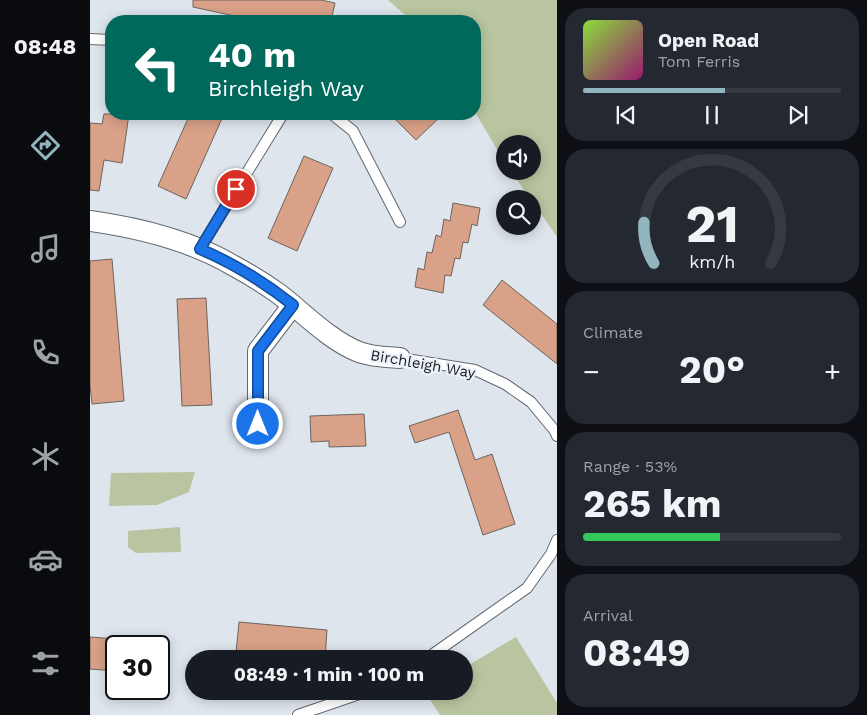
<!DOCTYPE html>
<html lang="en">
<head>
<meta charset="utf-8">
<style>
	:root { --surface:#171b24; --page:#242831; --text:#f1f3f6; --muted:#9ea1a6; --line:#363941; --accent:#92b4bc }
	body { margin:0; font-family:"Work Sans",sans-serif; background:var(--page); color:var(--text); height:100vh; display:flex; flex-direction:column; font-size:19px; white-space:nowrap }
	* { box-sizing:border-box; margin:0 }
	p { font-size:16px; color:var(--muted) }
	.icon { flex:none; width:28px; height:28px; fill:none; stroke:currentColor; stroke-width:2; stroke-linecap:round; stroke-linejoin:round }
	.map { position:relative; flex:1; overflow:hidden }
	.sheet { display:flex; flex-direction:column; gap:8px; padding:8px; background:#0d0f14; width:310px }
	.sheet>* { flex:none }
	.top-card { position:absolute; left:15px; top:15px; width:376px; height:105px; border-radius:20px; box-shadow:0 2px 12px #0003; background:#00695c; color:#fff; overflow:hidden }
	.tools { position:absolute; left:406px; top:135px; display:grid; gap:10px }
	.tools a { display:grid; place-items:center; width:45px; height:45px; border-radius:50%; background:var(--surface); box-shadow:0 2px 12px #0003; font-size:25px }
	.speed { position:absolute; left:15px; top:635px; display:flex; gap:10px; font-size:25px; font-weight:700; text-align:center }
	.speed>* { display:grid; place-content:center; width:65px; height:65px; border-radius:50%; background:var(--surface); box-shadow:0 2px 12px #0003; line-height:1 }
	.speed .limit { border:2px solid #111; border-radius:8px; background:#fff; color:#111 }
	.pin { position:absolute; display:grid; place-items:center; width:42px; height:42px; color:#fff; margin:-21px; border:2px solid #fff; border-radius:50%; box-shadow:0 1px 5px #0007 }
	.me { position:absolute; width:55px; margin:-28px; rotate:0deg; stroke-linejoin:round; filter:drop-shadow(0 0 4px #0008) }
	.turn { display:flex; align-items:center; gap:18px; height:105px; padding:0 20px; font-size:22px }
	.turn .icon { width:65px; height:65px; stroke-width:2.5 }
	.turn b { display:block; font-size:35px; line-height:42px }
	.big { font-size:38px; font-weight:700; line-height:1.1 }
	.sheet .widget { flex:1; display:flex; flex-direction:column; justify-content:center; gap:8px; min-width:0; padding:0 18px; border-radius:20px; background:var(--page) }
	.sheet .dial { align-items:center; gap:0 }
	.dial svg { height:130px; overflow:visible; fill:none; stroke:var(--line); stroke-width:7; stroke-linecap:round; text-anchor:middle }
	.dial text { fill:var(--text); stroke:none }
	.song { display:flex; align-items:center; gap:15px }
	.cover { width:60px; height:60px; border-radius:8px; background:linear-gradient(135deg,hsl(90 70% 55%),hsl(320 70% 35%)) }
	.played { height:5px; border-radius:2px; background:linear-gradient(90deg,var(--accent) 55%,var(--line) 55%) }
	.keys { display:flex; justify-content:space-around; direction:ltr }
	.heat { display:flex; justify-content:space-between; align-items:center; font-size:28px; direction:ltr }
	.charge { height:8px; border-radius:4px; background:linear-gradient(90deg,#34c759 53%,var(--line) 0) }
	.trip { position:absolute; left:95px; top:650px; width:288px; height:50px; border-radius:25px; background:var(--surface); box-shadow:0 2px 12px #0003; font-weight:700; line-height:50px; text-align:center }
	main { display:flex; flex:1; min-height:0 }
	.tab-bar { display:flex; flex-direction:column; width:90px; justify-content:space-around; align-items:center; background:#090b0e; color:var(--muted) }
	.tab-bar .icon { width:35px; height:35px }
	.tab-bar .on { color:var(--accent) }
	.tab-bar b { font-size:22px; color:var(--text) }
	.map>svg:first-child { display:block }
</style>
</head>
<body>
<main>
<nav class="tab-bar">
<b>08:48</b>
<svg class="icon on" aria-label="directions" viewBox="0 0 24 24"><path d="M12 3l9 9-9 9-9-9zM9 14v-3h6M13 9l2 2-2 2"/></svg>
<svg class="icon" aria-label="music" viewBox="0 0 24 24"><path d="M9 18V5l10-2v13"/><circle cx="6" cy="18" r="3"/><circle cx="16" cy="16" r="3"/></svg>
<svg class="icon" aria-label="phone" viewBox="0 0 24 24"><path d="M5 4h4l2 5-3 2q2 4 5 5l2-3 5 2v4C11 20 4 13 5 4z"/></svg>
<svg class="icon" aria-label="climate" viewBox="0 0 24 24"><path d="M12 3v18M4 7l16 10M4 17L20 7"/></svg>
<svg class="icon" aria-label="car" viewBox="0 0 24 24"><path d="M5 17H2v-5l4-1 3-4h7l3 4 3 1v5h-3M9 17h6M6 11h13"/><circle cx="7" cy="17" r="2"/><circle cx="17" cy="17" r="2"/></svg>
<svg class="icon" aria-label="filters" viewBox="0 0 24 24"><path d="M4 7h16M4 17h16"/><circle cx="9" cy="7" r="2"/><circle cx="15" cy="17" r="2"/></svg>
</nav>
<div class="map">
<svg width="467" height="715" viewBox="0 0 467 715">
	<rect width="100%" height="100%" fill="#dee5ec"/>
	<path fill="#b9c5a0" d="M298 0H467V237L443 202 442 199H440L421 171H442V144H415V163L385 112V21H322Z
		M105 472 99 492 67 505 19 506 21 473Z
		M90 527 91 552 46 553 38 547V531Z
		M426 637 467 703V715H350L335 692 374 691V668Z"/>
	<path fill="#d9a187" stroke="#6d6460" d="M103 0H231L245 3 241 21H168L103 7Z
		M14 114H39L32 163 14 160 9 191 0 190V123L12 124Z
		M100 114H134L96 199 68 186Z
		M300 114H353L326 140Z
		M214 156 243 168 207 251 178 238Z
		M363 203 390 208 387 226 382 224 378 243 373 242 370 259 365 258 361 276 355 275 353 293 325 287 328 268 334 270 337 252 342 253 346 235 351 237 354 219 360 221Z
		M22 259 34 401 2 404 0 385V261Z
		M412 280 467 324V364L393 305Z
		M116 298 122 405 92 406 87 299Z
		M368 410 385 460 402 454 425 524 393 535 359 432 325 443 319 426Z
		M274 414 276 446 239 447V441L221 442 220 416Z
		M149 622 237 630 235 659H204L146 653Z
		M0 637 26 639V671L0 669Z"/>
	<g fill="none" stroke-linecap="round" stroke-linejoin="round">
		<g stroke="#62686f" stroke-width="12">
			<path id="lane" d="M0 39 21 40
				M242 114 263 131 310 222
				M110 249 193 114
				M310 358 385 370 415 384 441 402 465 431 467 436
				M336 659 437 588 461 554 467 540
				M208 715 278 691"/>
		</g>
		<g stroke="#62686f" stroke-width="22">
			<path id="street" d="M0 221C50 228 100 240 144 266 159 274 175 284 189 294 215 314 239 340 269 352 282 357 297 357 310 358
				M168 424V351L203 305"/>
		</g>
		<use href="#lane" stroke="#fff" stroke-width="10"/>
		<use href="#street" stroke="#fff" stroke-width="20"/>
	</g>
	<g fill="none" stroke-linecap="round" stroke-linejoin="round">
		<g stroke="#114b97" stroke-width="12">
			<path id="route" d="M146 189 110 249C143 263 175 283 203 305L168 351V424"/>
		</g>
		<use href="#route" stroke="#1a73e8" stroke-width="9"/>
	</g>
	<g text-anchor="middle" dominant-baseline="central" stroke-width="4.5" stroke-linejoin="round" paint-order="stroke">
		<g font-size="15" fill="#191b1e" stroke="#ebf2fa">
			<text transform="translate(333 364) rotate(10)">Birchleigh Way</text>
		</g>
	</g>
</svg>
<div class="tools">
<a><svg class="icon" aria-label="sound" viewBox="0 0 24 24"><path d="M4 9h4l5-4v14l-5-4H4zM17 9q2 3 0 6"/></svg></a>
<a><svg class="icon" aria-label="search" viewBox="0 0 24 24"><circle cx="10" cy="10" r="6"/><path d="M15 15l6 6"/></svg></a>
</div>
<div class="speed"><div class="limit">30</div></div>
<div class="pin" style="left:146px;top:189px;background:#d93025"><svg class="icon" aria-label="arrive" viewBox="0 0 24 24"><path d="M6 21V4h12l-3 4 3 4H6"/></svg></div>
<svg class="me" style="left:168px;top:424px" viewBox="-20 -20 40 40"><circle r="17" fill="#1a73e8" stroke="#fff" stroke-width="3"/><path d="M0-11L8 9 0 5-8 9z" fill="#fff"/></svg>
<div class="trip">08:49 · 1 min · 100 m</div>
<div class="top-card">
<div class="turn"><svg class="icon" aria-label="left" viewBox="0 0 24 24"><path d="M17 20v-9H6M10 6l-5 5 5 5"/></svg><div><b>40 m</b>Birchleigh Way</div></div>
</div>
</div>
<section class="sheet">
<div class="widget">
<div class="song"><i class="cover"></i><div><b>Open Road</b><p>Tom Ferris</p></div></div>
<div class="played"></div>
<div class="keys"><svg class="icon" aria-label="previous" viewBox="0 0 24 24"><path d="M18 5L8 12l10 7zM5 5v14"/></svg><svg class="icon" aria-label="pause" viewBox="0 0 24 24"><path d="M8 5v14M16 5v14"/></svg><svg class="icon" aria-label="next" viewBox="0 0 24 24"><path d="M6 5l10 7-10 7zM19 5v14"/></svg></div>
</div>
<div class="widget dial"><svg viewBox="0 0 100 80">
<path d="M14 69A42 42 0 1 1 86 69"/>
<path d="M14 69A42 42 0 0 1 8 44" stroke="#92b4bc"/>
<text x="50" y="56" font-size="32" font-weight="700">21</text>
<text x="50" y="72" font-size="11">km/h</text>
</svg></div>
<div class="widget"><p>Climate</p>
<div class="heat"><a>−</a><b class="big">20°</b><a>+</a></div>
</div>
<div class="widget"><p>Range · 53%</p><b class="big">265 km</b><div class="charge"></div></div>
<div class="widget"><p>Arrival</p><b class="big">08:49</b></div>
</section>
</main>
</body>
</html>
